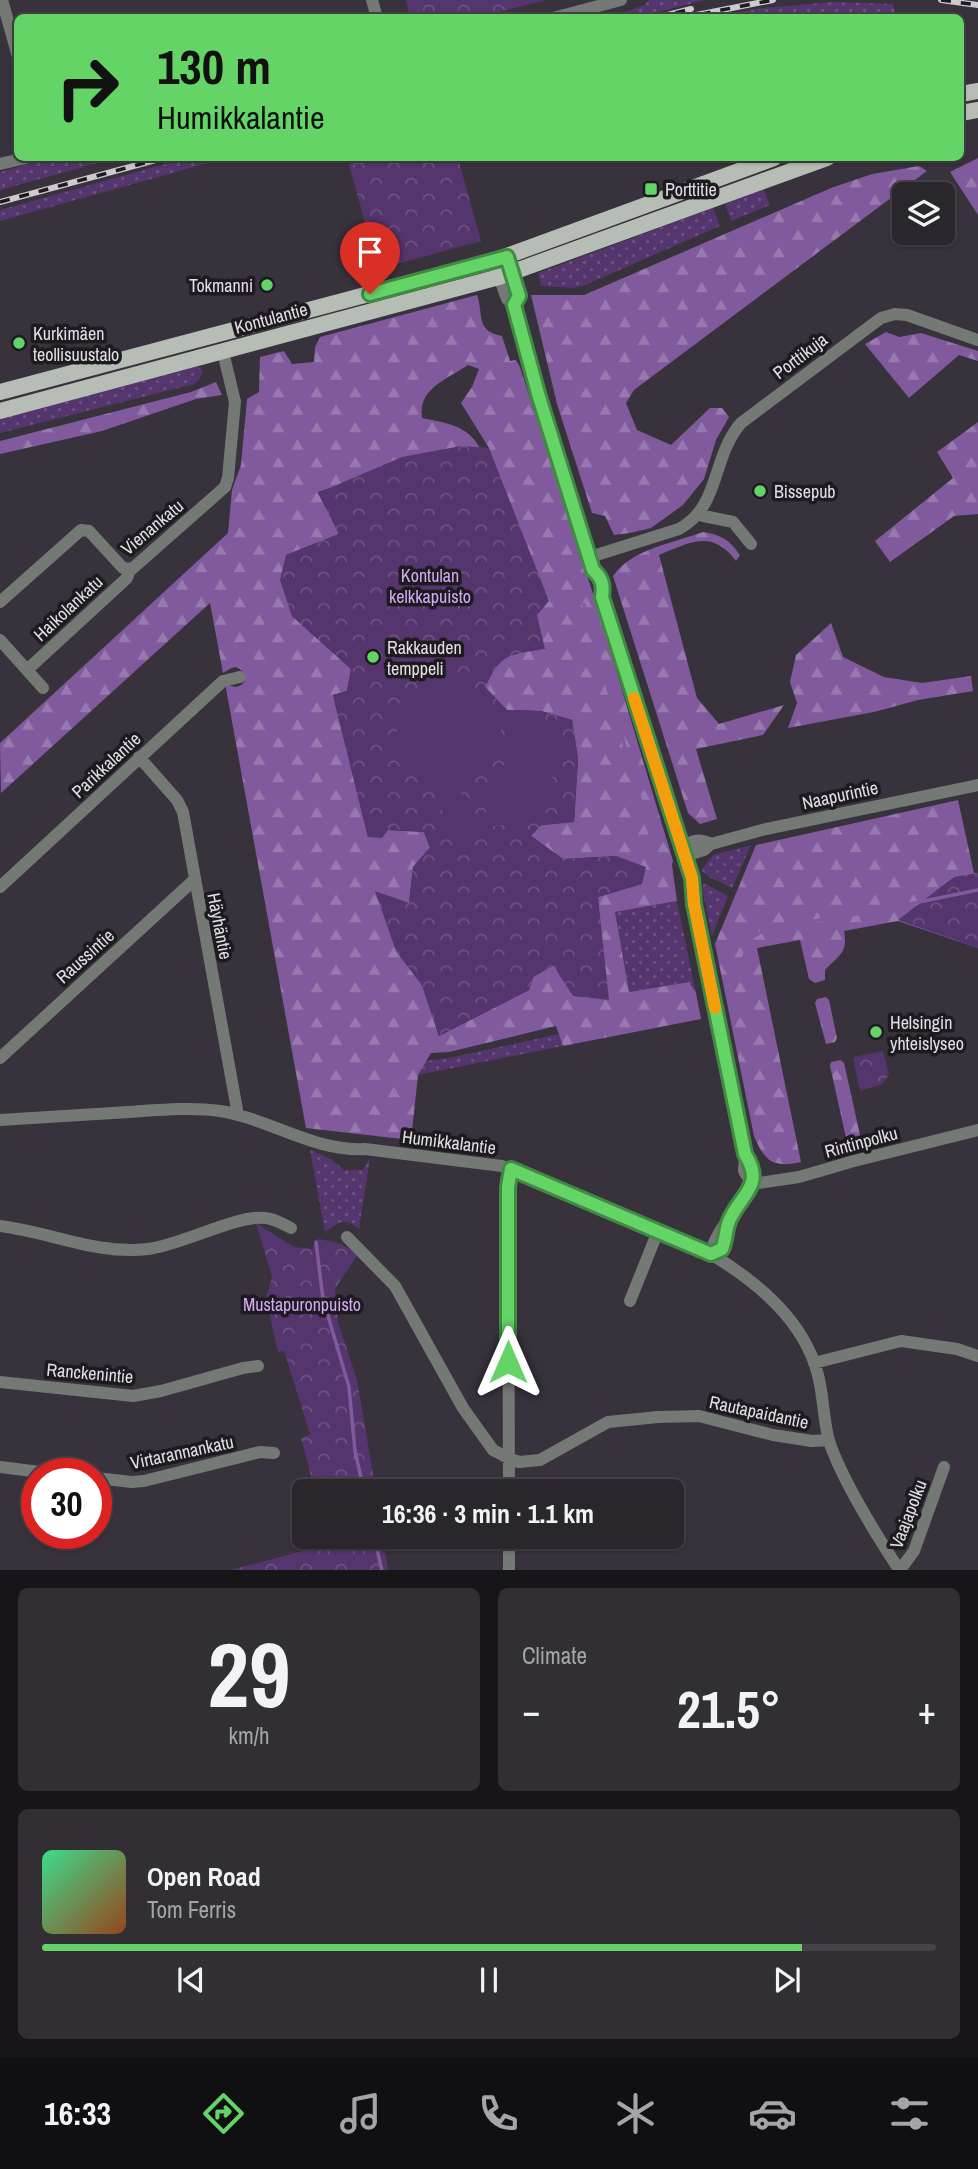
<!DOCTYPE html>
<html lang="en">
<head>
<meta charset="utf-8">
<style>
	:root { --surface:#29262c; --page:#312e34; --text:#f1f3f6; --muted:#a5a5a9; --line:#454348; --accent:#65d467 }
	body { margin:0; font-family:"Archivo Narrow",sans-serif; background:var(--page); color:var(--text); height:100vh; display:flex; flex-direction:column; font-size:26px; white-space:nowrap }
	* { box-sizing:border-box; margin:0 }
	p { font-size:23px; color:var(--muted) }
	.icon { flex:none; width:38px; height:38px; fill:none; stroke:currentColor; stroke-width:2; stroke-linecap:round; stroke-linejoin:round }
	.map { position:relative; height:1570px; overflow:hidden }
	.drawer { display:flex; flex-direction:column; gap:18px; padding:18px; background:#171518; flex:1 }
	.drawer>* { flex:none }
	.hud { position:absolute; left:14px; top:14px; width:950px; height:147px; border-radius:10px; box-shadow:0 2px 5px #0004,0 0 0 2px var(--line); background:#65d467; color:#111; overflow:hidden }
	.controls { position:absolute; left:892px; top:182px; display:grid; gap:14px }
	.controls a { display:grid; place-items:center; width:63px; height:63px; border-radius:10px; background:var(--surface); box-shadow:0 2px 5px #0004,0 0 0 2px var(--line); font-size:35px }
	.speed { position:absolute; left:21px; top:1458px; display:flex; gap:14px; font-size:35px; font-weight:700; text-align:center }
	.speed>* { display:grid; place-content:center; width:91px; height:91px; border-radius:50%; background:var(--surface); box-shadow:0 2px 5px #0004,0 0 0 2px var(--line); line-height:1 }
	.speed .limit { border:10px solid #d22; background:#fff; color:#111 }
	.pin { position:absolute; display:grid; place-items:center; width:60px; height:60px; color:#fff; margin:-72px -30px; border-radius:50% 50% 50% 0; rotate:-45deg; box-shadow:0 0 7px #0007 }
	.pin .icon { rotate:45deg }
	.me { position:absolute; width:77px; margin:-38px; rotate:0deg; stroke-linejoin:round; filter:drop-shadow(0 0 5px #0008) }
	.turn { display:flex; align-items:center; gap:24px; height:147px; padding:0 28px; font-size:32px }
	.turn .icon { width:91px; height:91px; stroke-width:2.5 }
	.turn b { display:block; font-size:49px; line-height:60px }
	.big { font-size:52px; font-weight:700; line-height:1.1 }
	.drawer .card { flex:1; display:flex; flex-direction:column; justify-content:center; gap:10px; min-width:0; padding:0 24px; border-radius:10px; background:var(--page) }
	.drawer .dial { align-items:center; gap:0 }
	.dial b { font-size:91px; line-height:1 }
	.song { display:flex; align-items:center; gap:21px }
	.cover { width:84px; height:84px; border-radius:10px; background:linear-gradient(135deg,hsl(150 70% 55%),hsl(20 70% 35%)) }
	.played { height:7px; border-radius:4px; background:linear-gradient(90deg,var(--accent) 85%,var(--line) 85%) }
	.keys { display:flex; justify-content:space-around; direction:ltr }
	.heat { display:flex; justify-content:space-between; align-items:center; font-size:38px; direction:ltr }
	.drawer .tiles { flex:1; display:grid; gap:18px; grid-template-columns:1fr 1fr }
	.card:last-child { grid-column:span 2 }
	.trip { position:absolute; left:292px; top:1479px; width:392px; height:70px; border-radius:10px; background:var(--surface); box-shadow:0 2px 5px #0004,0 0 0 2px var(--line); font-weight:700; line-height:70px; text-align:center }
	.tabs { display:flex; height:112px; justify-content:space-around; align-items:center; background:#100f12; color:var(--muted) }
	.tabs .icon { width:49px; height:49px }
	.tabs .active { color:var(--accent) }
	.tabs b { font-size:32px; color:var(--text) }
	.map>svg:first-child { display:block }
</style>
</head>
<body>
<div class="map">
<svg width="978" height="1571" viewBox="0 0 978 1571">
	<defs>
		<pattern id="grass-dots" width="8" height="8" patternUnits="userSpaceOnUse" patternTransform="scale(1.75)"><rect width="8" height="8" fill="#55356d"/><path d="M2 2h.1M6 6h.1" fill="none" stroke="#6d5282" stroke-width="1.8" stroke-linecap="round"/></pattern>
		<pattern id="forest-firs" width="22" height="20" patternUnits="userSpaceOnUse" patternTransform="scale(1.75)"><rect width="22" height="20" fill="#805a9d"/><path d="M5 1l3.5 6h-7zM16 11l3.5 6h-7z" fill="#9879af"/></pattern>
		<pattern id="park-crowns" width="20" height="18" patternUnits="userSpaceOnUse" patternTransform="scale(1.75)"><rect width="20" height="18" fill="#55356d"/><path d="M2 6a3 3 0 1 1 6 0M12 15a3 3 0 1 1 6 0" fill="none" stroke="#6d5282"/></pattern>
	</defs>
	<rect width="100%" height="100%" fill="#37323b"/>
	<path fill="url(#grass-dots)" d="M649 0H705L638 17H613L644 5Z
		M832 2 893 4 897 17 817 12 773 17H712L763 8Z
		M51 158H116L0 190V172Z
		M187 158H226L0 221V210Z
		M763 188 770 205 731 221 725 204Z
		M713 208 720 226 583 286 572 288 541 286 538 273Z
		M197 366 203 371 199 380 194 384 0 433V418Z
		M751 845 732 888 709 877 701 870 713 855Z
		M704 883 728 896 712 936 702 888Z
		M677 901 696 993 688 982 629 992 615 912Z
		M559 1034 563 1046 418 1075 426 1061 449 1058Z
		M310 1150 331 1159 344 1170H363L370 1158 359 1229C344 1217 341 1221 325 1232Z"/>
	<path fill="url(#forest-firs)" fill-rule="evenodd" d="M978 158V215L950 172Z
		M919 166 927 171 634 390 626 403 637 430 671 445 710 408H722L729 417 716 440 704 479 683 505 651 528 630 533 614 535 605 516 592 513 557 404 531 295H584L831 188 872 174Z
		M477 295C484 314 475 331 502 336L510 361 516 360 520 367 596 603 673 861 672 865 677 901 615 912 629 992 689 982 696 993 701 1019 563 1046 556 1026 449 1052 431 1053 418 1075 411 1140 306 1128 225 683C233 688 239 689 245 681L244 673C236 664 233 667 223 673L210 603 1 793 0 743 228 533 232 490 241 465 247 399 259 392 260 357 284 351 292 364 314 362 315 347 320 337ZM468 365 479 369 472 387 461 403 489 448 509 654 495 667 485 687 507 710 541 711 572 720 578 759 574 822 541 825 531 836 563 859 616 856 641 884 598 897 554 965 533 977 529 990 439 1036 422 985 396 951 409 904 413 867 430 848 424 832 388 830 368 837 333 695 347 691 351 669 292 616 286 555 339 534 318 492 461 447 480 448C467 425 446 423 422 418 418 388 446 380 468 365Z
		M886 332 899 337 921 333 978 351V361L959 355 909 398 865 344Z
		M216 382 222 395 196 399 102 431 0 454V441L191 392Z
		M978 422V514L954 516 890 562 875 541 953 478 937 452Z
		M703 532C721 535 729 539 740 555L736 561C712 529 691 542 659 555L697 698 719 724 784 705 763 735 696 749 717 819 700 824 688 813 613 576C632 549 673 543 703 532Z
		M831 623 843 657 884 677 922 683 971 676 973 691 918 700 874 712 788 728 797 703 790 682 796 655Z
		M958 800 974 873H978V948L898 921 844 931C848 953 840 954 825 970V980L815 983 809 979 800 940 757 948 801 1162C773 1168 765 1162 754 1136L715 944 756 845Z
		M826 997 829 1000 837 1038 835 1042 826 1044 815 1003 817 999Z
		M841 1060 844 1063 861 1139 847 1142 830 1066 831 1062Z"/>
	<path fill="url(#park-crowns)" d="M406 0H546L479 17 410 18Z
		M347 158H458L481 241 378 269Z
		M461 446 489 448 549 601 537 615 545 649C509 655 502 652 485 687L507 710 541 711 572 720 578 759 574 822 541 825 531 836 563 859 616 856 646 867 642 884 598 897 609 1000 573 996 553 965 533 977 529 990 439 1036 422 985 396 951 375 891 409 903 413 867 430 847 424 832 388 830 382 838 368 837 333 695 347 691 351 669 292 616 280 580 286 555 339 534 318 493 402 457Z
		M978 873V948L898 920 954 877Z
		M883 1051 889 1075 882 1084 860 1091 853 1057Z
		M256 1223 294 1247 313 1249 314 1243 319 1239 339 1243 358 1254 335 1289 338 1322 357 1380 376 1491H315L301 1438 310 1434 284 1351 278 1352 266 1299 272 1277Z
		M327 1537H383L388 1570H231L329 1544Z"/>
	<path fill="#55356d" d="M397 733a52 52 0 1 1 104 0a52 52 0 1 1-104 0Z
		M507 710H521L555 728 563 746 562 752 538 813C527 828 519 824 502 825 495 826 487 827 479 828 495 791 517 753 502 713Z
		M459 788 473 828 451 836 437 795Z"/>
	<g fill="none" stroke-linecap="round" stroke-linejoin="round">
		<path stroke="#805a9d" stroke-width="3.5" d="M584 605 657 858
			M729 993 752 937 767 929 890 908 978 890
			M316 1242 323 1299 349 1387 355 1451 364 1491
			M374 1536 382 1571"/>
		<path stroke="#757975" stroke-width="12" d="M2 0 18 57
			M372 0 377 18
			M553 18 621 0
			M0 164 26 158
			M510 266 519 296 514 305
			M497 271 507 299 514 305 535 382 592 565
			M699 515 733 522 751 544
			M590 557 679 529C721 506 711 458 741 423L881 318 895 314 907 315 978 340
			M593 570C602 578 604 585 602 597L692 878 694 904 745 1154 744 1171 752 1184
			M0 602 81 530 89 531 123 568 132 569 225 487 228 478 235 402 223 352
			M0 640 43 688
			M27 670 127 578 130 570
			M139 757 177 800 183 812 238 1115
			M681 849 694 853 704 850 711 844 762 830 978 785
			M681 849C692 840 698 838 711 844
			M0 887 223 681 240 677
			M0 1058 193 881
			M0 1120C43 1117 86 1115 129 1112 159 1110 191 1107 220 1111 270 1119 314 1152 365 1149L502 1166 711 1254C757 1282 804 1320 818 1375 824 1398 823 1422 830 1444 844 1483 877 1536 900 1571
			M752 1184 799 1177 854 1161 978 1130
			M0 1226C50 1232 96 1255 148 1249 182 1245 238 1214 266 1218 275 1219 283 1224 291 1228
			M347 1237 395 1286 463 1408 493 1450 508 1458 519 1462 540 1460 608 1422 658 1417 699 1416 773 1435 812 1441 829 1440
			M711 1254C716 1224 747 1206 754 1176
			M711 1254 722 1249 728 1224
			M630 1301 658 1231
			M814 1363 901 1341 957 1349 978 1356
			M0 1382 133 1396 161 1391 243 1368 258 1366
			M0 1467 56 1474
			M96 1478 132 1482 144 1481 260 1452 274 1453
			M509 1491 508 1187 511 1169
			M509 1536V1571
			M900 1570 914 1551 944 1467"/>
		<path stroke="#b6bdb5" stroke-width="16" d="M961 94 978 91
			M961 113 978 110
			M0 392 493 261 774 158
			M0 411 499 277 827 158"/>
		<g stroke="#ccc9cf" stroke-width="6">
			<path id="rail" d="M941 0 978 5
				M656 18 691 9
				M681 18 773 0
				M0 202 163 158"/>
		</g>
		<use href="#rail" stroke="#1d1b1f" stroke-width="3.5" stroke-dasharray="10" stroke-linecap="butt"/>
	</g>
	<g fill="none" stroke-linecap="round" stroke-linejoin="round">
		<g stroke="#428a43" stroke-width="18">
			<path id="route" d="M370 294 507 257 519 296 514 305 539 397 593 570C602 578 604 585 602 597L692 878 694 904 745 1154C764 1184 744 1192 731 1217 725 1227 727 1238 722 1249L711 1254 511 1169 508 1187V1362"/>
		</g>
		<use href="#route" stroke="#65d467" stroke-width="12"/>
		<path stroke="#f59e0b" stroke-width="12" d="M634 698 692 878 694 904 715 1008"/>
	</g>
	<g fill="#65d467" stroke="#1d1b1f" stroke-width="2.5">
		<rect x="644" y="182" width="14" height="14" rx="3.5"/>
		<circle cx="267" cy="285" r="7"/>
		<circle cx="19" cy="343" r="7"/>
		<circle cx="760" cy="491" r="7"/>
		<circle cx="373" cy="657" r="7"/>
		<circle cx="876" cy="1032" r="7"/>
	</g>
	<g text-anchor="middle" dominant-baseline="central" stroke-width="7" stroke-linejoin="round" paint-order="stroke">
		<g font-size="18" fill="#e2dfe5" stroke="#1d1b1f" text-anchor="start">
			<text x="665" y="189">Porttitie</text>
			<text x="253" y="285" text-anchor="end">Tokmanni</text>
			<text x="33" y="333">Kurkimäen<tspan x="33" dy="21">teollisuustalo</tspan></text>
			<text x="774" y="491">Bissepub</text>
			<text x="387" y="647">Rakkauden<tspan x="387" dy="21">temppeli</tspan></text>
			<text x="890" y="1022">Helsingin<tspan x="890" dy="21">yhteislyseo</tspan></text>
		</g>
		<g font-size="18" fill="#e2dfe5" stroke="#1d1b1f">
			<text transform="translate(271 318) rotate(-15)">Kontulantie</text>
			<text transform="translate(800 356) rotate(-37)">Porttikuja</text>
			<text transform="translate(152 527) rotate(-40)">Vienankatu</text>
			<text transform="translate(68 608) rotate(-43)">Haikolankatu</text>
			<text transform="translate(106 765) rotate(-43)">Parikkalantie</text>
			<text transform="translate(840 795) rotate(-12)">Naapurintie</text>
			<text transform="translate(220 926) rotate(79)">Häyhäntie</text>
			<text transform="translate(85 956) rotate(-42)">Raussintie</text>
			<text transform="translate(449 1142) rotate(7)">Humikkalantie</text>
			<text transform="translate(861 1142) rotate(-15)">Rintinpolku</text>
			<text transform="translate(90 1373) rotate(5)">Ranckenintie</text>
			<text transform="translate(759 1412) rotate(12)">Rautapaidantie</text>
			<text transform="translate(182 1452) rotate(-12)">Virtarannankatu</text>
			<text transform="translate(908 1514) rotate(-69)">Vaajapolku</text>
		</g>
		<g font-size="18" fill="#d3aaf5" stroke="#1d1b1f">
			<text x="430" y="575">Kontulan<tspan x="430" dy="21">kelkkapuisto</tspan></text>
			<text x="302" y="1304">Mustapuronpuisto</text>
		</g>
	</g>
</svg>
<div class="controls">
<a><svg class="icon" aria-label="layers" viewBox="0 0 24 24"><path d="M12 4l9 5-9 5-9-5zM3 14l9 5 9-5"/></svg></a>
</div>
<div class="speed"><div class="limit">30</div></div>
<div class="pin" style="left:370px;top:294px;background:#d93025"><svg class="icon" aria-label="arrive" viewBox="0 0 24 24"><path d="M6 21V4h12l-3 4 3 4H6"/></svg></div>
<svg class="me" style="left:508px;top:1362px" viewBox="-20 -20 40 40"><path d="M0-17L14 15 0 8-14 15z" fill="#65d467" stroke="#fff" stroke-width="4"/></svg>
<div class="trip">16:36 · 3 min · 1.1 km</div>
<div class="hud">
<div class="turn"><svg class="icon" aria-label="right" viewBox="0 0 24 24"><path d="M7 20v-9h11M14 6l5 5-5 5"/></svg><div><b>130 m</b>Humikkalantie</div></div>
</div>
</div>
<section class="drawer">
<div class="tiles">
<div class="card dial"><b>29</b><p>km/h</p></div>
<div class="card"><p>Climate</p>
<div class="heat"><a>−</a><b class="big">21.5°</b><a>+</a></div>
</div>
<div class="card">
<div class="song"><i class="cover"></i><div><b>Open Road</b><p>Tom Ferris</p></div></div>
<div class="played"></div>
<div class="keys"><svg class="icon" aria-label="previous" viewBox="0 0 24 24"><path d="M18 5L8 12l10 7zM5 5v14"/></svg><svg class="icon" aria-label="pause" viewBox="0 0 24 24"><path d="M8 5v14M16 5v14"/></svg><svg class="icon" aria-label="next" viewBox="0 0 24 24"><path d="M6 5l10 7-10 7zM19 5v14"/></svg></div>
</div>
</div>
</section>
<nav class="tabs">
<b>16:33</b>
<svg class="icon active" aria-label="directions" viewBox="0 0 24 24"><path d="M12 3l9 9-9 9-9-9zM9 14v-3h6M13 9l2 2-2 2"/></svg>
<svg class="icon" aria-label="music" viewBox="0 0 24 24"><path d="M9 18V5l10-2v13"/><circle cx="6" cy="18" r="3"/><circle cx="16" cy="16" r="3"/></svg>
<svg class="icon" aria-label="phone" viewBox="0 0 24 24"><path d="M5 4h4l2 5-3 2q2 4 5 5l2-3 5 2v4C11 20 4 13 5 4z"/></svg>
<svg class="icon" aria-label="climate" viewBox="0 0 24 24"><path d="M12 3v18M4 7l16 10M4 17L20 7"/></svg>
<svg class="icon" aria-label="car" viewBox="0 0 24 24"><path d="M5 17H2v-5l4-1 3-4h7l3 4 3 1v5h-3M9 17h6M6 11h13"/><circle cx="7" cy="17" r="2"/><circle cx="17" cy="17" r="2"/></svg>
<svg class="icon" aria-label="filters" viewBox="0 0 24 24"><path d="M4 7h16M4 17h16"/><circle cx="9" cy="7" r="2"/><circle cx="15" cy="17" r="2"/></svg>
</nav>
</body>
</html>
